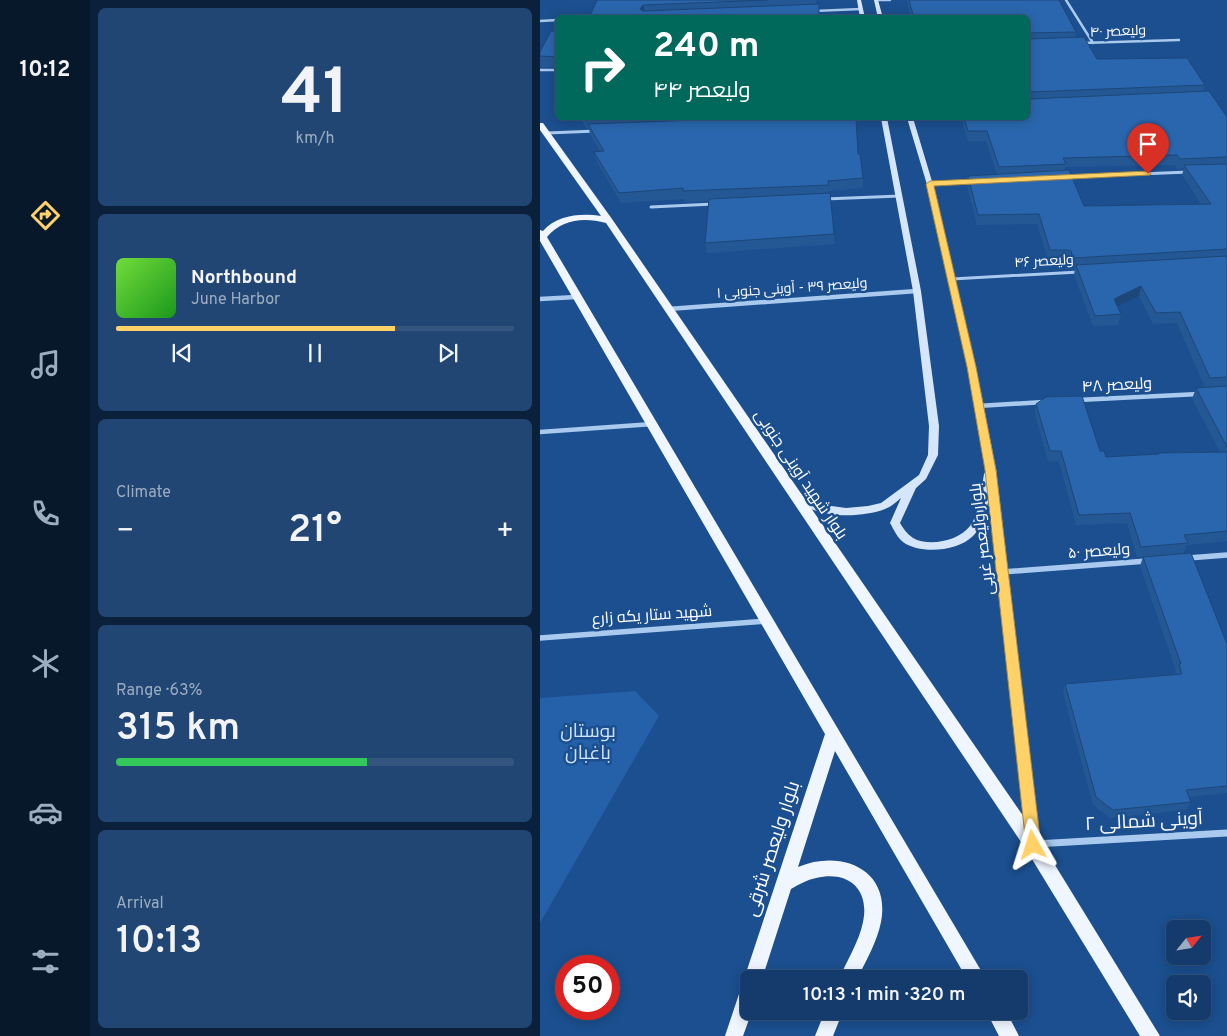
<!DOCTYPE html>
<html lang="en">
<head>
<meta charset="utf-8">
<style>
	:root { --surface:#143b6b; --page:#214673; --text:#f1f3f6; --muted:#9dadc1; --line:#33557e; --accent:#ffd166 }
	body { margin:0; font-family:Overpass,Cairo,sans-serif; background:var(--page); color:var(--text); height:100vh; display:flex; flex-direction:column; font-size:19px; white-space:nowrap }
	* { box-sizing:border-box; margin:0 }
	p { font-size:16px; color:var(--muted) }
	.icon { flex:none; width:28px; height:28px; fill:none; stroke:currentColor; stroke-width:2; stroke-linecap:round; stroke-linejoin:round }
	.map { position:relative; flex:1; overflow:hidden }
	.side { display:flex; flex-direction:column; gap:8px; padding:8px; background:#0b203b; width:450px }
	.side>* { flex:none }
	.top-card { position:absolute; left:15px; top:15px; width:475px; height:105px; border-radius:8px; box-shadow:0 2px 12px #0003,0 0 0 1px var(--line); background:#00695c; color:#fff; overflow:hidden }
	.needle { width:32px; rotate:60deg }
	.controls { position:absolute; left:626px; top:920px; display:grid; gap:10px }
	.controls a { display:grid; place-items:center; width:45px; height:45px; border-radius:8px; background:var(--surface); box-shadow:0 2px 12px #0003,0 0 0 1px var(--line); font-size:25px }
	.speed { position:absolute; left:15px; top:955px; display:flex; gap:10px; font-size:25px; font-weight:700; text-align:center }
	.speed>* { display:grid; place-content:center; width:65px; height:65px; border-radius:50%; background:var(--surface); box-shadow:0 2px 12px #0003,0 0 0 1px var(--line); line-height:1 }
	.speed .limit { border:8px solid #d22; background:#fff; color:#111 }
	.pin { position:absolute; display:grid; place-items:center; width:42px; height:42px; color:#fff; margin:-51px -21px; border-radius:50% 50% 50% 0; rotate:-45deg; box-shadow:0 0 5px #0007 }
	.pin .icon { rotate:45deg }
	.me { position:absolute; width:55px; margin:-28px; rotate:354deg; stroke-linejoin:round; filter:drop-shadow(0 0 4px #0008) }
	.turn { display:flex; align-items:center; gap:18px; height:105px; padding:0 15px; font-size:22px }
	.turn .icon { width:65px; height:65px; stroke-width:2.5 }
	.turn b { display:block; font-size:35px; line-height:42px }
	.big { font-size:38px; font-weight:600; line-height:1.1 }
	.side .card { flex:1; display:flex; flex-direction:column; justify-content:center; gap:8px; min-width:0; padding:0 18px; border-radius:8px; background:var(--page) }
	.side .dial { align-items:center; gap:0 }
	.dial b { font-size:65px; line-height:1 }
	.song { display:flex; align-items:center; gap:15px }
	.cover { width:60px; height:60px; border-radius:8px; background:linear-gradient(135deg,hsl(100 70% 55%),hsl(120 70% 35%)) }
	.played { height:5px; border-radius:2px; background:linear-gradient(90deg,var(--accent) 70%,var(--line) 70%) }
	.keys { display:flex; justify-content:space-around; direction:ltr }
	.heat { display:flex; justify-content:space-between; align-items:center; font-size:28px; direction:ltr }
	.charge { height:8px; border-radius:4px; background:linear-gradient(90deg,#34c759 63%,var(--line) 0) }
	.trip { position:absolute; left:200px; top:970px; width:288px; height:50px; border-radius:8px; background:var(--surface); box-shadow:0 2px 12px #0003,0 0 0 1px var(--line); font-weight:600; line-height:50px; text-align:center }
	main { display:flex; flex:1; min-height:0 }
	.tab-bar { display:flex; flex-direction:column; width:90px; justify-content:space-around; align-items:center; background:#08182b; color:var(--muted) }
	.tab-bar .icon { width:35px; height:35px }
	.tab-bar .current { color:var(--accent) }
	.tab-bar b { font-size:22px; color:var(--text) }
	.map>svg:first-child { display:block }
</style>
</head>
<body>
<main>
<nav class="tab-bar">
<b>10:12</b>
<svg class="icon current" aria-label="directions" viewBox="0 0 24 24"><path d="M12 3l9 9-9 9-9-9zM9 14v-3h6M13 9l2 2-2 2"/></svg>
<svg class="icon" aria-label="music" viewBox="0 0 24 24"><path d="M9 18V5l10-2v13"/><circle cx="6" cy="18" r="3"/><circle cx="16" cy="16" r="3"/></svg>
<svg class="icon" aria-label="phone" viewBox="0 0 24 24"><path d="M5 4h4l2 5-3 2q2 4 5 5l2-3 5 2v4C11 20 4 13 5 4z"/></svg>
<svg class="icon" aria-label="climate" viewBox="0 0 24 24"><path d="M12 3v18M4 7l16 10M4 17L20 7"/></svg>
<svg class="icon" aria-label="car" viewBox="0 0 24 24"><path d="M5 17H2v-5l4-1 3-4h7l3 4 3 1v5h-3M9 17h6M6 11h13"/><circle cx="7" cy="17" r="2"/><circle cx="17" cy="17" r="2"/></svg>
<svg class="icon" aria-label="filters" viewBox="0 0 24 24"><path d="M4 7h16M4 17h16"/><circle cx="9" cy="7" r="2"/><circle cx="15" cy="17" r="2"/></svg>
</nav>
<section class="side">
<div class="card dial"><b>41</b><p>km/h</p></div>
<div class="card">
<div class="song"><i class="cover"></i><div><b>Northbound</b><p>June Harbor</p></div></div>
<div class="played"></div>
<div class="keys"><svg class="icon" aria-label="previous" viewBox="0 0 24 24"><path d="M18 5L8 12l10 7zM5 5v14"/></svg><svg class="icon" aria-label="pause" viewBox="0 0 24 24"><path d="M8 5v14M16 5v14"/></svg><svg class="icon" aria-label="next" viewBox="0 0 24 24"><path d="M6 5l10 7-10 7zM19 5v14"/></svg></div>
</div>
<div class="card"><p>Climate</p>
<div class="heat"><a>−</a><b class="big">21°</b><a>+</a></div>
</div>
<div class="card"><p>Range · 63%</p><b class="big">315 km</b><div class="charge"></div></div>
<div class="card"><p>Arrival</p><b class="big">10:13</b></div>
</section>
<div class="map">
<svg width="687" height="1036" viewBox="0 0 687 1036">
	<rect width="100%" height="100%" fill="#1b4f8f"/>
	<path fill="#2461a8" d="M95 691 119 716 0 923V698Z"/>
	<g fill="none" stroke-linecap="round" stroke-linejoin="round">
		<path stroke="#a9c9ee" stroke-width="2.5" d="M336 0H350
			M526 0 553 43
			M274 11 321 9
			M0 21 18 20
			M542 43 639 40
			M0 70H18
			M310 120 344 119"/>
		<path stroke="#a9c9ee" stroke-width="3" d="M7 133 57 131
			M525 177 649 172
			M389 183 432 182
			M285 199 360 196
			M111 207 174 204
			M412 279 539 272"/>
		<path stroke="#a9c9ee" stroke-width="4.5" d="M0 299 36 297
			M128 309 377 291
			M538 400 659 394
			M438 406 504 402
			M0 432 113 424"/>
		<path stroke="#a9c9ee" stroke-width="5.5" d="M648 558 687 555
			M463 572 607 561
			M0 638 226 621"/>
		<path stroke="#a9c9ee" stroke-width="7" d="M495 844 687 833"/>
		<path fill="#d6e6fa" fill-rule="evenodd" d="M317 0H321L325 18H320Z
			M334 0H338L343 18H338Z
			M341 118H347L381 291 399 426 398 455 386 479 376 488 360 523C363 528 367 534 373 538 389 547 419 541 430 526 440 512 441 491 444 474L446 471 428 367 408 279 388 188 367 118H373L394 188 436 367 456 469 500 840 498 845 493 846 488 845 486 840 449 498C446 511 443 526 433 536 418 551 381 555 363 542 357 537 354 530 350 523L361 498C356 502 351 507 345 509 319 519 270 519 252 495L257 491 277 504 306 508 328 506 341 503 379 475 388 455 389 426 373 291Z"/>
		<path fill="#f0f6ff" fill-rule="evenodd" d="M0 123H3L72 219 499 839 620 1036H600L487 851 66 223C44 217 22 219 7 237L446 979H427L295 751 258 867C301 849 351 869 341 922 337 942 326 961 317 979H299C307 960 319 942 323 922 330 889 308 870 276 878 267 880 259 884 251 889L222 979H209V1011H212L203 1036H185L200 991 202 984 206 983 204 979 285 734 0 241V230L3 231C17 215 41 213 61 216L0 130Z
			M285 1011H303L293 1036H275Z
			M446 1011H466L479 1036H459Z"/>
	</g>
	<path fill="#245895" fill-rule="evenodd" d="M57 0H276V4L49 18Z
		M367 0H519L536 32 535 38 557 59 665 85 663 91 687 117V541L647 545 643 554 597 557 587 523 536 525 519 461 508 462 495 414 496 404 560 451 566 457 618 454 619 453 680 452 652 399 656 388H665L637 323 613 324 599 296 577 306 581 314 578 325 553 326 534 275 535 268 531 269 529 261 526 260H508L497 224 437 225 427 186 428 176 457 174 446 141H428L421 118H488V18H371ZM635 165 637 169 644 168 642 175 661 204 544 206 525 171V167Z
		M18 31V67H1L0 64V52Z
		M40 118H316L318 154 323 178V188L289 191 295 244 167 253 165 243 169 201 145 202 144 199 81 203 57 162 54 152 60 151 50 135 49 128H46Z
		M603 557 687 644V793L649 797 651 802 646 810 570 818 553 805 523 693 525 684 635 674 636 671 600 566Z"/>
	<path fill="#1d4779" d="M103 5 105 15 100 9Z
		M601 286 599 296 572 309 574 299Z"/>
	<path fill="#2a66ad" stroke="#1d4779" d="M57 0H228L103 5 100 9 103 11 279 4V18H49Z
		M369 0H519L536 32 489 33 488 34V18H374Z
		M11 31H18V57L0 56V52Z
		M544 37 557 59 647 58 665 85 489 92 488 94V39Z
		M669 91 687 117V157L640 159 637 155 523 158 526 164 459 167 447 131H428L424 118H488V97L489 99Z
		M212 118H316L318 154H320L323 178 288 181 289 185 143 191V188L79 193 54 152 64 151 48 124Z
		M687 164V249L533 258 531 251 528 250H510L499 214 438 215 428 176 529 170 544 206 671 204 644 165Z
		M290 193 294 234 165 243 169 199Z
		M687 256V377L670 378 640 312 616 313 601 286 574 299 581 314 555 316 536 265Z
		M687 386V447L656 388Z
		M542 396 560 451H564L566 457 619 454V453L687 452V531L644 535 648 543 601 547 590 513 539 515 521 451H510L496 404 506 397Z
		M651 553 687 644V786L646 790 651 802 573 810 556 797 525 684 642 674 639 664H641L603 557Z"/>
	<path fill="#ffd166" stroke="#a68842" d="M608 171 611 174 610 175 394 186 436 367 456 470 501 845 499 850 493 852 488 850 486 845 445 470 427 367 386 184 390 181Z"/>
	<g text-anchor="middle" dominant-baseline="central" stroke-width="5" stroke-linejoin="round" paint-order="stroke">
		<g font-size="14" fill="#fff" stroke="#1b4f8f">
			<text transform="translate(578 32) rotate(-2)">ولیعصر ۴۰</text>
			<text transform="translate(504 262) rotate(-3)">ولیعصر ۴۶</text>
			<text transform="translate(252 289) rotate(-4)">ولیعصر ۳۹ - آوینی جنوبی ۱</text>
		</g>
		<g font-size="16" fill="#fff" stroke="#1b4f8f">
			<text transform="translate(577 386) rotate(-3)">ولیعصر ۴۸</text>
			<text transform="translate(260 475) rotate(56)">بلوار شهید آوینی جنوبی</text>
			<text transform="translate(443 539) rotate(-97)">بلوار ولیعصر غربی</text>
			<text transform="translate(559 552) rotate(-4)">ولیعصر ۵۰</text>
			<text transform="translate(112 616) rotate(-4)">شهید ستار یکه زارع</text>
		</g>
		<g font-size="19" fill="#cfe3fa" stroke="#1b4f8f">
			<text x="48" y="732">بوستان<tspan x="48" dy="22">باغبان</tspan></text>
		</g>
		<g font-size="19" fill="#fff" stroke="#1b4f8f">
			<text transform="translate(604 822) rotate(-3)">آوینی شمالی ۲</text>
			<text transform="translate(233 849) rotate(-72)">بلوار ولیعصر شرقی</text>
		</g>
	</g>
</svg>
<div class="controls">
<a><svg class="needle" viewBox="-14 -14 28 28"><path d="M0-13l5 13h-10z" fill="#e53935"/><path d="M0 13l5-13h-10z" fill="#9dadc1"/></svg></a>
<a><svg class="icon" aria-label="sound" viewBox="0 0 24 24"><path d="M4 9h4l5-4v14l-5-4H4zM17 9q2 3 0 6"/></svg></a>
</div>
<div class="speed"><div class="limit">50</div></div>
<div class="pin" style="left:608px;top:174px;background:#d93025"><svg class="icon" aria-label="arrive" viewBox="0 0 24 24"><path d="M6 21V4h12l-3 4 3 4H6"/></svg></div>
<svg class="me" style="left:493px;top:845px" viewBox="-20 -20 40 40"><path d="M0-17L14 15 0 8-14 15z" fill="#ffd166" stroke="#fff" stroke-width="4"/></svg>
<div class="trip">10:13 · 1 min · 320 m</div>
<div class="top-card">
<div class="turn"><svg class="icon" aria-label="right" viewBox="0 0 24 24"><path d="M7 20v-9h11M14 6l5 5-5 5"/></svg><div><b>240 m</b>ولیعصر ۴۴</div></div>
</div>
</div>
</main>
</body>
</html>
